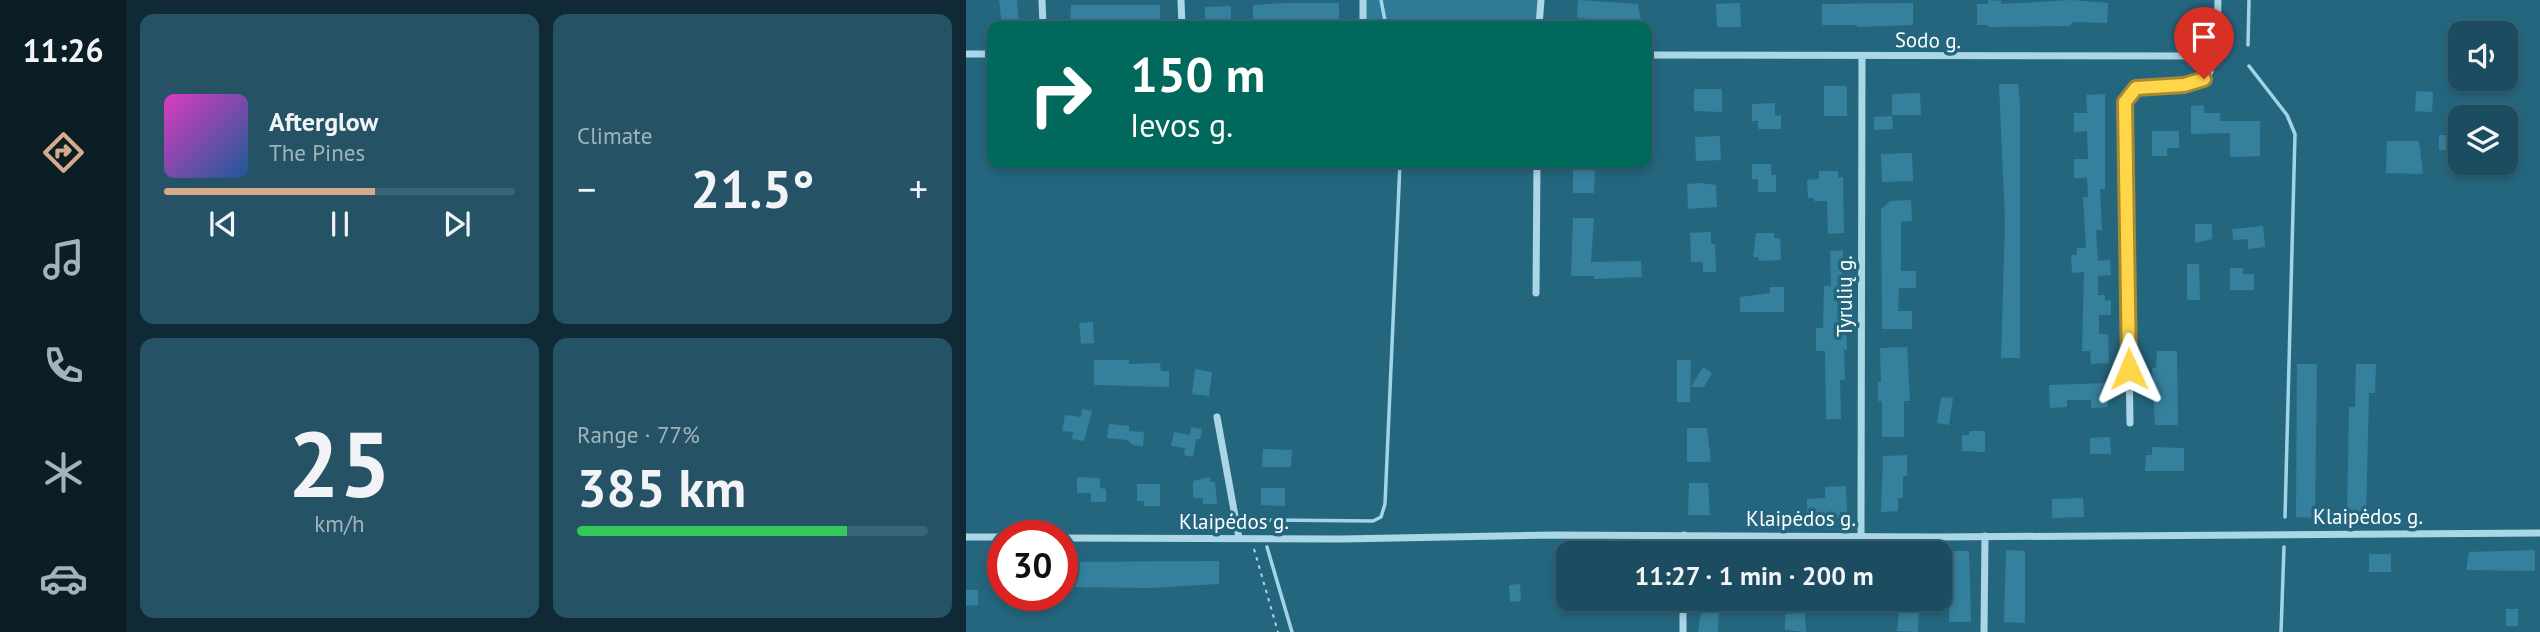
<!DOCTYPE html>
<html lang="en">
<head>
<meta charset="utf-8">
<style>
	:root { --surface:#1c4c5f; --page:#255365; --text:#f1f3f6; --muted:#a0b4bd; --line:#3a6374; --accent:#d6ab8b }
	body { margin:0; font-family:"PT Sans",sans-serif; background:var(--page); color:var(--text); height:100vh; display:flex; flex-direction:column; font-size:26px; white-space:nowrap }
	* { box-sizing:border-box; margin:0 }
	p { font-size:23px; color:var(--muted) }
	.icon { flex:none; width:38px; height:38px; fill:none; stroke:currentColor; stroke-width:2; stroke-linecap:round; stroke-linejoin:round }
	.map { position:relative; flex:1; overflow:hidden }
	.side { display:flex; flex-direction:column; gap:14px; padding:14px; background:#0f2a34; width:840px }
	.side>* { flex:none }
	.guide { position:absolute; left:21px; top:21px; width:665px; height:147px; border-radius:14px; box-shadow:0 4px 10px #0003,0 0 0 2px var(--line); background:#00695c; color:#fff; overflow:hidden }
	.controls { position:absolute; left:1482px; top:21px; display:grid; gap:14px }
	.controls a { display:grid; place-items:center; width:70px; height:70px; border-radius:14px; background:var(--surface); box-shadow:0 4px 10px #0003,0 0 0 2px var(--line); font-size:35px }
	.speed { position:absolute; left:21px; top:520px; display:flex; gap:14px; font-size:35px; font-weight:700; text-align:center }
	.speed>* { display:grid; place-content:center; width:91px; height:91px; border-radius:50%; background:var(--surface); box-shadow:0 4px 10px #0003,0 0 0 2px var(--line); line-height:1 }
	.speed .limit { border:10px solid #d22; background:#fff; color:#111 }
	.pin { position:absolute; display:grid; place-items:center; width:60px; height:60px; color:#fff; margin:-72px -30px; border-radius:50% 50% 50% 0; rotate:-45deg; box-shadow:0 0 7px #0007 }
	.pin .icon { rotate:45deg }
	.me { position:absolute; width:77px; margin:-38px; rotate:359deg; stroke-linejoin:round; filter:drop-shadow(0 0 5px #0008) }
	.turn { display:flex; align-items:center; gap:24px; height:147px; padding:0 28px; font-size:32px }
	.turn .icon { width:91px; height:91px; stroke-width:2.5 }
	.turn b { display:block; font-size:49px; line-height:60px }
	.big { font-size:52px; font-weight:800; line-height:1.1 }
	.side .widget { flex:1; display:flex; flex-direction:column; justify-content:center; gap:10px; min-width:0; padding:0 24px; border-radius:14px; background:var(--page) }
	.side .dial { align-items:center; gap:0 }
	.dial b { font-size:91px; line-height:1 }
	.song { display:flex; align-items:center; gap:21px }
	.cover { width:84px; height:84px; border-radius:10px; background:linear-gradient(135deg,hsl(310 70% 55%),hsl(210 70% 35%)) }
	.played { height:7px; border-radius:4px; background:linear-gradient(90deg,var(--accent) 60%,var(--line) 60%) }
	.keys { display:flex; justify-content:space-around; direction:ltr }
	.heat { display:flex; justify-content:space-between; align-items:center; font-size:38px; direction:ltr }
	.charge { height:10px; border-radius:5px; background:linear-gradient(90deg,#34c759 77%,var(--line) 0) }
	.side .tiles { flex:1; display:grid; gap:14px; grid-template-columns:repeat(2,1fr) }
	.trip { position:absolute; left:590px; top:541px; width:396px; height:70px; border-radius:14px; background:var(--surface); box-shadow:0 4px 10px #0003,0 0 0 2px var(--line); font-weight:800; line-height:70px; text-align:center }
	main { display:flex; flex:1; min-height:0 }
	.dock { display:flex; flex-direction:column; width:126px; justify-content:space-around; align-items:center; background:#0b1e26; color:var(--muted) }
	.dock .icon { width:49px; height:49px }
	.dock .current { color:var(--accent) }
	.dock b { font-size:32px; color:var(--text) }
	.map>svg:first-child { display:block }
</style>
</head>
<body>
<main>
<nav class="dock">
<b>11:26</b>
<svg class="icon current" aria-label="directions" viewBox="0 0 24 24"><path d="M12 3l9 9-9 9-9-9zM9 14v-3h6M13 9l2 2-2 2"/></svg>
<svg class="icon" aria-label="music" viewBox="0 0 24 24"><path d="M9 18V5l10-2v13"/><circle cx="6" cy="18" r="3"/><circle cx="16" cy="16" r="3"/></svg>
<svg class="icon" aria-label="phone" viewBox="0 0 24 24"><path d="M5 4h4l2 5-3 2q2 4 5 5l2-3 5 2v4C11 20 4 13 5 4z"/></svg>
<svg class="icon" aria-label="climate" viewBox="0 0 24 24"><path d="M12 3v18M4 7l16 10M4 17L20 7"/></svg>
<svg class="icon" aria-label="car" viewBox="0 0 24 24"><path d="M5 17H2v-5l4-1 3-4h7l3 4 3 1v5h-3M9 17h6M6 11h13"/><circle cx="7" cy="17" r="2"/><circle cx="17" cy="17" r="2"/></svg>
</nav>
<section class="side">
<div class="tiles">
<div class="widget">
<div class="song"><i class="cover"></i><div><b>Afterglow</b><p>The Pines</p></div></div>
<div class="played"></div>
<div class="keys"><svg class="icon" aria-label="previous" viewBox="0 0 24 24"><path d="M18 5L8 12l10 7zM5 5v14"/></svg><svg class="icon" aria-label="pause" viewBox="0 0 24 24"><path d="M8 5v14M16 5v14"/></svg><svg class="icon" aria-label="next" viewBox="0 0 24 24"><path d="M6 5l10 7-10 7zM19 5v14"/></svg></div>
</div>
<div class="widget"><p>Climate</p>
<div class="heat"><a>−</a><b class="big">21.5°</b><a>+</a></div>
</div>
<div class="widget dial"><b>25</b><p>km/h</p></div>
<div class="widget"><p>Range · 77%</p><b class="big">385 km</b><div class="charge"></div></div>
</div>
</section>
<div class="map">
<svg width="1574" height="632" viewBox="0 0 1574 632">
	<rect width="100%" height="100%" fill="#25667f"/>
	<path fill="#2f7b97" d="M397 0H575L573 26H397Z"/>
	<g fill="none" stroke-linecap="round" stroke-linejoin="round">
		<path stroke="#a0d5e7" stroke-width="3.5" d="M415 0 420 26
			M1282 45 1283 0
			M1283 66 1321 115 1329 134 1319 517
			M296 527 298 520 407 521 415 517 419 504 434 163
			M301 547 326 632
			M1315 632 1318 547"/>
	</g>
	<path fill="#35809c" d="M33 0H51L53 26H36Z
		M612 0 672 4 675 21H672L671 26 625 25V19L611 18Z
		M1022 0 1035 1V4L1106 0 1142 3 1141 23 1107 22 1104 26 1022 27V25H1011V4H1022Z
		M319 3H373V26H287V5Z
		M774 3 775 27H751L750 4Z
		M947 3V25L891 27V25H856V4Z
		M105 5H194V26H104Z
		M265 6V26H239V7Z
		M1033 84H1052L1054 103V358H1035L1039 223Z
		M858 86H881V116H858Z
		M728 89H756V112L728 111Z
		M1450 91 1467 92 1466 112 1449 111Z
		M954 93 955 115H926V94Z
		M1139 94V189H1134L1136 230H1130L1132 261 1144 260 1145 275 1132 276V295H1139V301L1145 300V315H1133V334H1142L1143 363 1125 364 1124 351H1116L1118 272 1106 273 1105 255H1111V248H1120L1117 197H1122L1121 178H1108V159H1122L1121 131 1108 132V113H1121L1120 95Z
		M809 103V116L815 115V129H792V121H786V104Z
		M1238 105V113H1254V121H1294V156L1264 157V133L1225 134V106Z
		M926 116 927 129 908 130V117Z
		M1186 131H1213V148H1201V156H1186Z
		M1473 135H1484V150H1473Z
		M754 136 755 160 730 161 729 137Z
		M1421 141H1453L1457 174 1420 173Z
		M946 153 947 181 916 182 915 154Z
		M786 164H805V175H810V192H792V179H786Z
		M607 169H629L628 193H607Z
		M853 171H872V178L877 177 878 233 862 234 861 201H848V198H842L841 180 853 179Z
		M734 183 750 185 751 207 722 209 721 184Z
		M945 200 946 221 935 222V271H950V288H933L932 311H946V329H916L915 209 924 201Z
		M607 218H628L625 262 675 261 676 277 628 279V276H605Z
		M1229 224H1246V239L1229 243Z
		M1297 226 1299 247 1282 249V239L1267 240 1266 229Z
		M745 232V244H749L750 272H737V262H725L724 233Z
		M790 233H808V238H814L815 260 793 261 792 257H787Z
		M877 250 876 294H879L881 350H878L879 380H874L875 419H860L859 351H850V328H857L858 286H865L864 251Z
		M1221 264H1233L1234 300H1221Z
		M1264 268H1277V274H1288V290H1264Z
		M804 287H818V312H774V297L804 293Z
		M127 322 128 343 115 344 113 323Z
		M941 347 944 401H938V437H916V401H912V382H915L914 348Z
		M1191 351H1211L1212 425H1189L1186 368H1190Z
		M128 360H163V364L194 363 195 371H203V387L128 385Z
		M711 360H725L724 402H711Z
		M1331 364H1351L1349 518 1330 517Z
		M1390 364H1410L1409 393H1403L1400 517H1381L1383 407H1389Z
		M737 367 746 373 738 387H725Z
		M229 369 246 372 243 396 226 394Z
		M1142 383V407L1125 408V400H1101V407L1084 408 1083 385Z
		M975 397 987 398 983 425 971 423Z
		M116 409 126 411 118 441 106 439 107 432 96 431 99 415 115 417Z
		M143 424 163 426V431L178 432 177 446 167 445 161 440 141 438Z
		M225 427 236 429 234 439H230L227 457 218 455 219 448 205 446 208 432 224 435Z
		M721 428H741L745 462H721Z
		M1004 431H1019V452L996 451V435H1003Z
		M1144 437 1145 454H1124V438Z
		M1186 447 1218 448V471H1179L1180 455H1186Z
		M297 449 326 450 325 467H296Z
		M941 455V476H937V498H932V511L915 512 917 456Z
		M111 477 134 478V488L140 489V502H125V493H111Z
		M244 477V482H249L251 504H237V498H227V481Z
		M723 483H742L744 515H722Z
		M171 484H194V506H178V501H171Z
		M880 486 881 512H874V518H849V515H841V499L859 498V487Z
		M295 488H319V506L295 505Z
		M1117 498 1118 517 1086 518V499Z
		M1040 550 1059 551V623L1038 622Z
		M1569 550V571L1500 570 1503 552Z
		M984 551H1003L1005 622H983Z
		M1403 554H1425V572H1403Z
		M253 561V584L186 588 96 587V562Z
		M37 563V587H23L22 564Z
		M554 584 555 601 544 602 543 585Z
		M0 590H12V605L0 606Z
		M737 598H753L752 632H732Z
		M934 603 953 604 952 632 931 631Z
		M1540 609H1552V626H1540Z
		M839 613 840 632 819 630V614Z"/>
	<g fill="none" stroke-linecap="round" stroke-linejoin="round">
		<path stroke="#abd6e6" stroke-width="2" stroke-dasharray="3.5 5" stroke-linecap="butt" d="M288 549 312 632"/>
		<path stroke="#abd6e6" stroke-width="7" d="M76 0 77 26
			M215 0 216 26
			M397 26V0
			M573 26 575 0
			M0 54H26
			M681 55 1244 56
			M570 293 571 163
			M251 417 273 538
			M1164 423 1159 102 1170 88C1193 87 1228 91 1244 72V56L1251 39 1252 0
			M895 535 896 56
			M0 537H37
			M96 538 376 539 589 535 972 537 1574 533
			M717 553 718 535
			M717 632V598
			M1018 632 1019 536"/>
	</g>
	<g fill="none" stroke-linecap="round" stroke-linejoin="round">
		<g stroke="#a68a30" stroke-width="18">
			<path id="route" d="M1163 369 1159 102 1170 88 1218 85 1238 79"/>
		</g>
		<use href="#route" stroke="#ffd54a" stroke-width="12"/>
	</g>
	<g text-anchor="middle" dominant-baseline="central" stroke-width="7" stroke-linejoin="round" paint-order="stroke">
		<g font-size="21" fill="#fff" stroke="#25667f">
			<text transform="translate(962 40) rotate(1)">Sodo g.</text>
			<text transform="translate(878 296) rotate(-90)">Tyrulių g.</text>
			<text x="1402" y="516">Klaipėdos g.</text>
			<text x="835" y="518">Klaipėdos g.</text>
			<text x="268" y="521">Klaipėdos g.</text>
		</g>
	</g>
</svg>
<div class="controls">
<a><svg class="icon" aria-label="sound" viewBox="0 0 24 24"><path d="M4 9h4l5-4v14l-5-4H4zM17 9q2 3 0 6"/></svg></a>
<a><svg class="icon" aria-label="layers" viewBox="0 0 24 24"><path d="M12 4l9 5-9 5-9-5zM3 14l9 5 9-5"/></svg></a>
</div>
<div class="speed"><div class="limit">30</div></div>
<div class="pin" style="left:1238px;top:79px;background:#d93025"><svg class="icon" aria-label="arrive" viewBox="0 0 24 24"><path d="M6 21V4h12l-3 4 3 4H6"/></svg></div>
<svg class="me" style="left:1163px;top:369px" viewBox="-20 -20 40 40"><path d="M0-17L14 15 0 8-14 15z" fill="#ffd54a" stroke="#fff" stroke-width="4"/></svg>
<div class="trip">11:27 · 1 min · 200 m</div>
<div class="guide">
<div class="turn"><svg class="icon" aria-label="right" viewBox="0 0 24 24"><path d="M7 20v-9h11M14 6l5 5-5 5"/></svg><div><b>150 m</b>Ievos g.</div></div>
</div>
</div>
</main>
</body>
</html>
